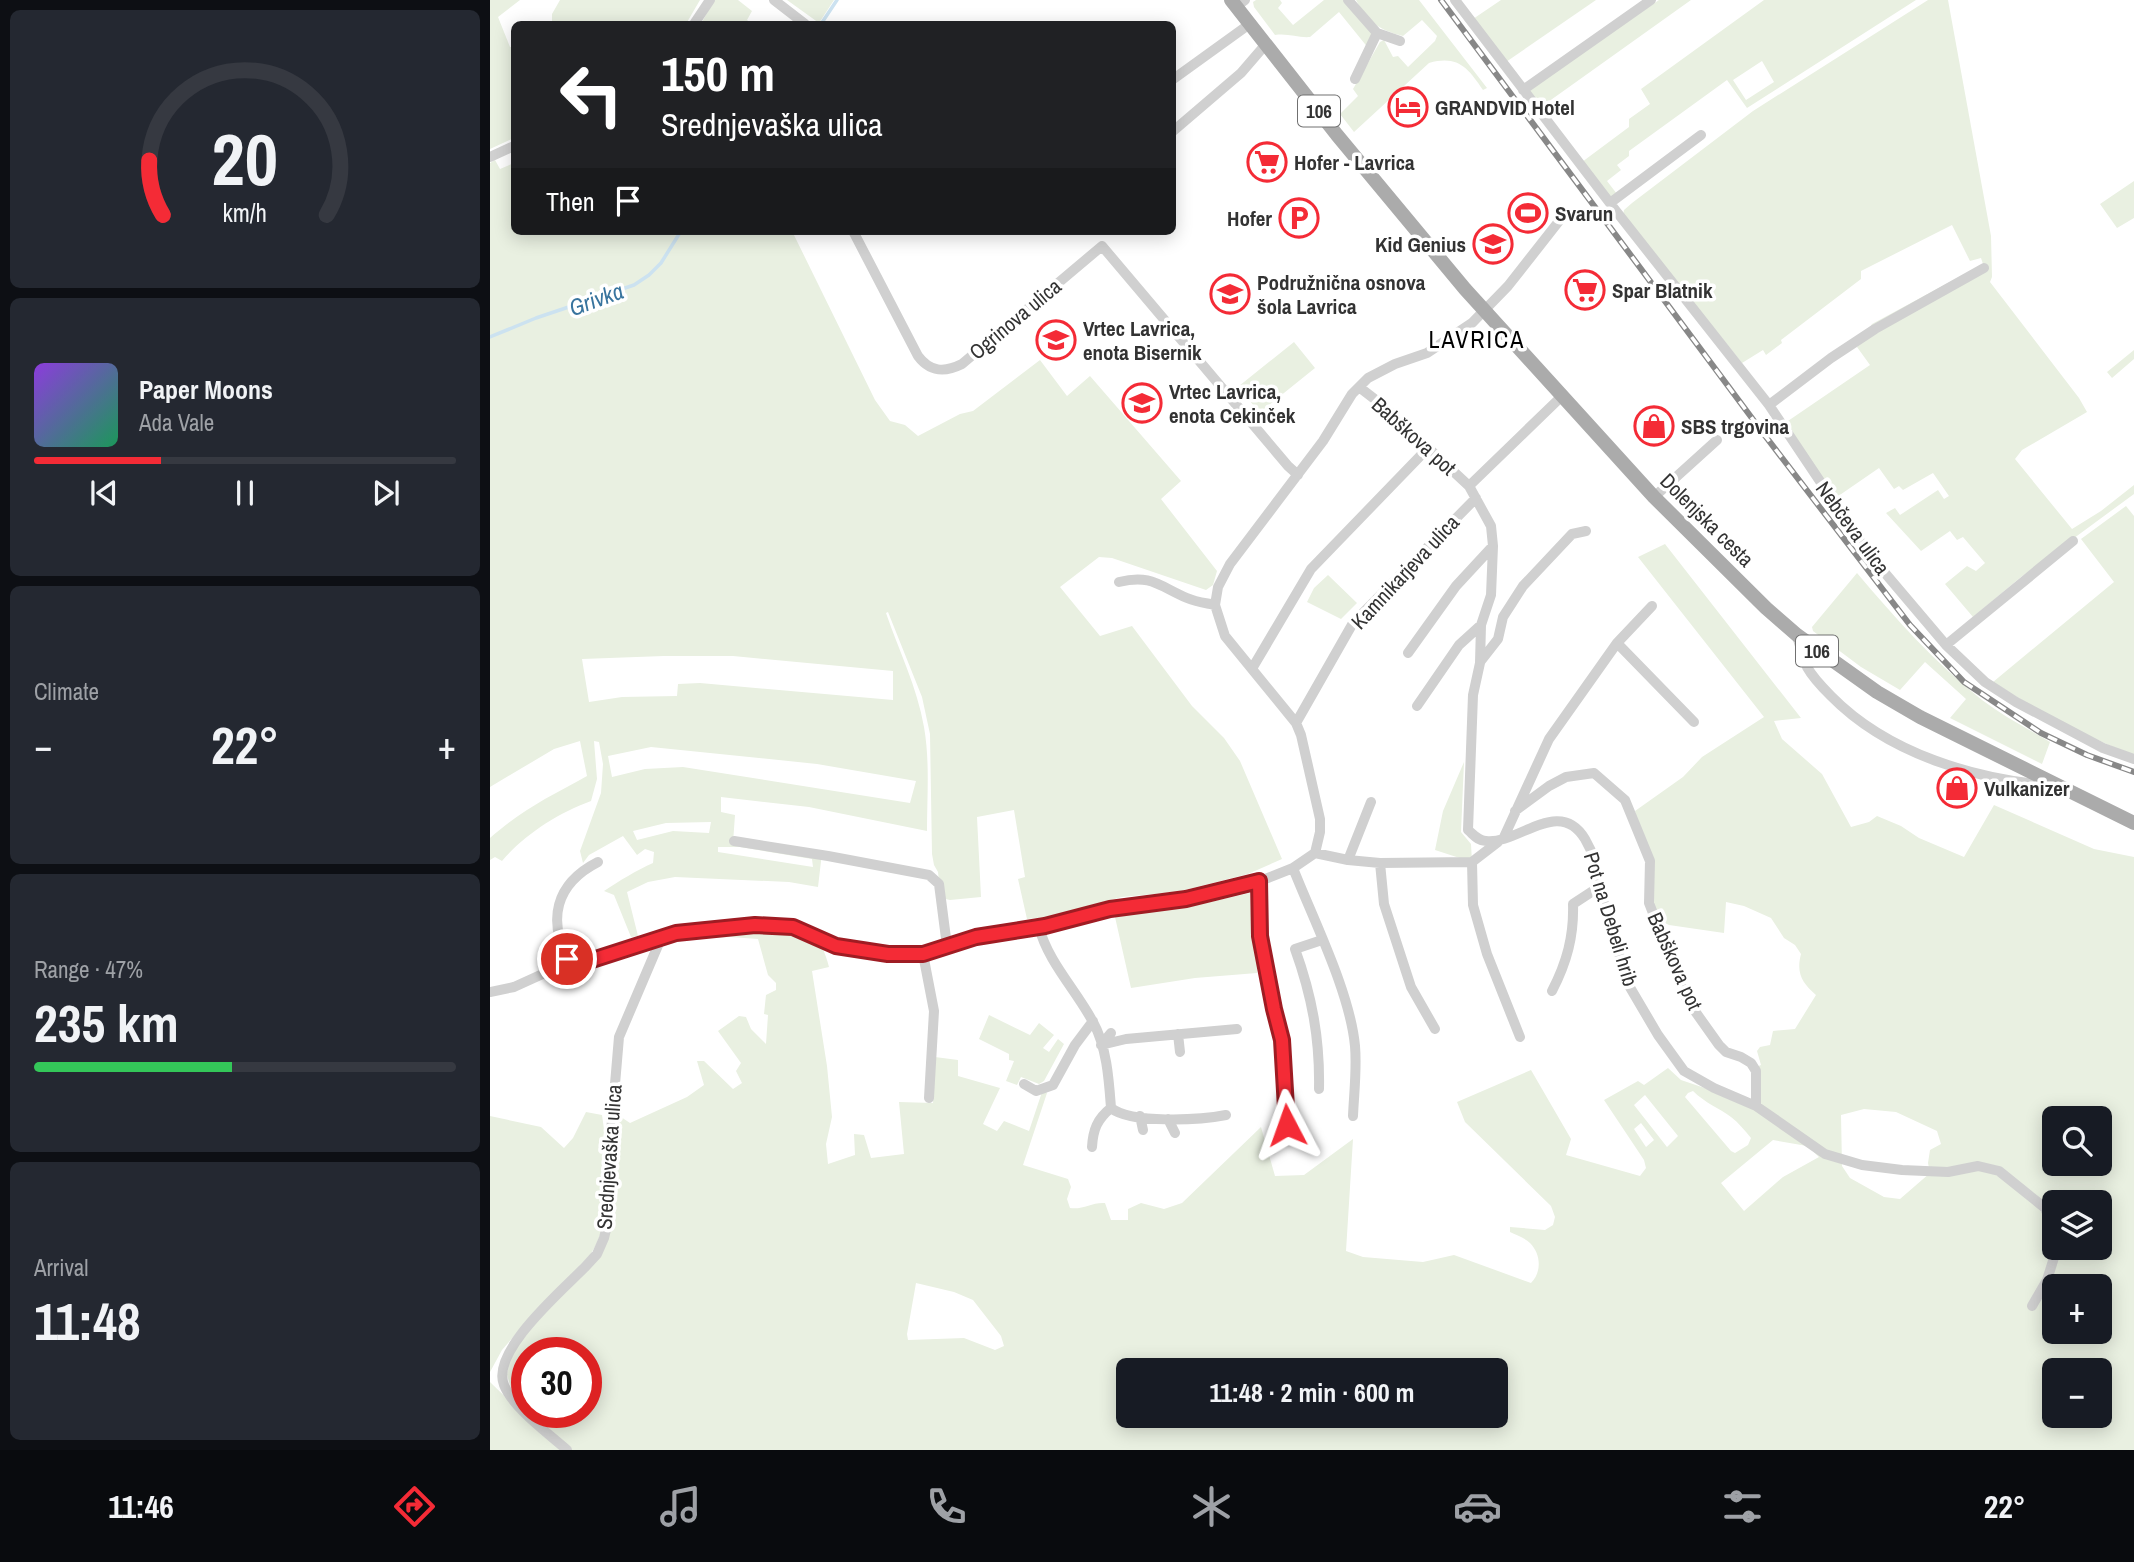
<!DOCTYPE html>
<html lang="en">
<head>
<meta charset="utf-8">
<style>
	:root { --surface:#171b24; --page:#242831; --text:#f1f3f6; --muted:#9ea1a6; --line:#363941; --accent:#f42b36 }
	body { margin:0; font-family:"Archivo Narrow",sans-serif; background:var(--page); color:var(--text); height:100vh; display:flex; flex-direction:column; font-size:26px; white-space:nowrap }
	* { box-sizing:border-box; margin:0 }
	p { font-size:23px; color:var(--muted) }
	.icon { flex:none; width:38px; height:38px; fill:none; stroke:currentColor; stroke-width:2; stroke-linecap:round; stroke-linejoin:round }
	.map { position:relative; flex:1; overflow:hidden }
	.side { display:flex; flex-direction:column; gap:10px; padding:10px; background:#0d0f14; width:490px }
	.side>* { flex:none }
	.banner { position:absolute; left:21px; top:21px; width:665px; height:214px; border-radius:10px; box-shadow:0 4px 18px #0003; background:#202124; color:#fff; overflow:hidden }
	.buttons { position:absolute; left:1552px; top:1106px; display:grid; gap:14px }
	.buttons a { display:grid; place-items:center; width:70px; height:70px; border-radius:10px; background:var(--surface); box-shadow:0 4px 18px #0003; font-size:35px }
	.speed { position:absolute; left:21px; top:1337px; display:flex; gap:14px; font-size:35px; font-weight:700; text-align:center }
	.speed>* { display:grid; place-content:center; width:91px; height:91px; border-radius:50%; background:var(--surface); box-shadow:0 4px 18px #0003; line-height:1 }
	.speed .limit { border:10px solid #d22; background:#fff; color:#111 }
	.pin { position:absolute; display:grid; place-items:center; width:60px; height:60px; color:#fff; margin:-30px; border:4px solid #fff; border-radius:50%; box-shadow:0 2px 7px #0007 }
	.me { position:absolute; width:77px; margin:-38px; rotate:356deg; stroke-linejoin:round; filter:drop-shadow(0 0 5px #0008) }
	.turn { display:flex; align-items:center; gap:24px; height:147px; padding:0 35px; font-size:32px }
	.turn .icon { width:91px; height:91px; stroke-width:2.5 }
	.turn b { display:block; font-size:49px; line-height:60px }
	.then { display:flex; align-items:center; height:66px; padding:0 35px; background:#0003; gap:14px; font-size:26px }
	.big { font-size:52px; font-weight:700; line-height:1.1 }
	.side .card { flex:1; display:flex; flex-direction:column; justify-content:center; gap:10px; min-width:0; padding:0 24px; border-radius:10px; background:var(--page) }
	.side .dial { align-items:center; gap:0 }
	.dial svg { height:182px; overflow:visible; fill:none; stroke:var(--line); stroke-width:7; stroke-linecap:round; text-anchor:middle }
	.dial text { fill:var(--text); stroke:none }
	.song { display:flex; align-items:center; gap:21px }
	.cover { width:84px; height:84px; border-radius:10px; background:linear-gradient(135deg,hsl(270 70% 55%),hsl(150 70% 35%)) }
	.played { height:7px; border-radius:4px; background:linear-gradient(90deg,var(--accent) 30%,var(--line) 30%) }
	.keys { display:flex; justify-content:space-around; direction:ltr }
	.heat { display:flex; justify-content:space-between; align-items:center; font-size:38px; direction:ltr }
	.charge { height:10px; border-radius:5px; background:linear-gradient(90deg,#34c759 47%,var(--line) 0) }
	.trip { position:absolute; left:626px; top:1358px; width:392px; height:70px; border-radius:10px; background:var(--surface); box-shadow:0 4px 18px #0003; font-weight:700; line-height:70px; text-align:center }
	.tabs { display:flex; height:112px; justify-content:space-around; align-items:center; background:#090b0e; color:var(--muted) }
	.tabs .icon { width:49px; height:49px }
	.tabs .on { color:var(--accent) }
	.tabs b { font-size:32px; color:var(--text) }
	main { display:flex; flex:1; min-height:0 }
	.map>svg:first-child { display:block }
</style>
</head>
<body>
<main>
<section class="side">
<div class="card dial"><svg viewBox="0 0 100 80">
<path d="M14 69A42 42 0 1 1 86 69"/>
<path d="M14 69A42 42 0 0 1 8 45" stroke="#f42b36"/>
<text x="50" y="56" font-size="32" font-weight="700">20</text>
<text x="50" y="72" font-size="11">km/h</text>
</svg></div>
<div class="card">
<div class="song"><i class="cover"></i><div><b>Paper Moons</b><p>Ada Vale</p></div></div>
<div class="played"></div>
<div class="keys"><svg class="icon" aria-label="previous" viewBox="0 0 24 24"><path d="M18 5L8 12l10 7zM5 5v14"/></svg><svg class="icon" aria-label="pause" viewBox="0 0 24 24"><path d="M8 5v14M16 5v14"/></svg><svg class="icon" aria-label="next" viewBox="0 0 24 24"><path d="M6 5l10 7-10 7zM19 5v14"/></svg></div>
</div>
<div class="card"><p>Climate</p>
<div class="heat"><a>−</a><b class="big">22°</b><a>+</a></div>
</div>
<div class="card"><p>Range · 47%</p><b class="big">235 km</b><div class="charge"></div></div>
<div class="card"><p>Arrival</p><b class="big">11:48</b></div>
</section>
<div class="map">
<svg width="1644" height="1450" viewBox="0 0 1644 1450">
	<rect width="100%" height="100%" fill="#fff"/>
	<path fill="#e9f0e1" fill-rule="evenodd" d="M0 0H30L8 17 20 47H24V138L0 149Z
		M70 0H210L196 24H62V14Z
		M224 0H248L262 11 257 20 262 24H211Z
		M297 0H344L329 23Z
		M766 0H790L792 3 788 8 803 25 834 0H855L884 36 879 49 849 12 820 37C808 38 798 33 785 35L764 7 763 2Z
		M866 0H929L997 88 993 90C978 68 968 55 939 63L864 132 850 114 868 96 863 89 890 42 894 40 903 57 908 56 918 67 945 41 947 36 932 20 913 36C889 30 878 22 866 0Z
		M1011 0H1106L1016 62 983 19Z
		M1169 0H1201L1051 107 1038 90Z
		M1274 0H1426L1257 108 1237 80 1139 151V156L1127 165 1131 170 1117 181 1127 194 1120 199 1092 162 1139 127V119L1160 104 1151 89ZM1272 61 1284 82 1256 100 1243 80Z
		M1438 0H1458L1501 236 1502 277 1500 282 1589 398 1597 412 1532 450 1525 459 1582 529 1611 511 1644 485V494L1531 577 1483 617 1455 584 1477 566 1486 571 1495 563 1473 537 1467 540 1460 531 1431 551 1396 513 1405 508 1410 515 1448 490 1454 499 1459 496 1443 473 1413 490 1409 486 1404 489 1389 468 1344 499 1295 423 1380 365 1367 347 1382 324 1493 264 1491 258 1480 261 1462 225 1371 271V279L1291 340 1292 343 1276 355 1273 350 1252 363 1133 215 1134 210 1142 203 1263 111Z
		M5 160 10 169 24 163V231H302L385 400 400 421 415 425 428 436 470 414 483 411 550 360 577 396 600 376 691 481 671 499 727 571 723 585 716 590 622 558 609 557 570 587 610 636 642 626 702 706 734 738 750 761 792 859 758 874 687 892 632 897 556 917 537 919 528 879 535 877 524 810 487 817 491 897 460 900 451 898 448 872 444 865 442 854 440 734 432 697 398 612 396 613C409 651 427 687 434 727 440 761 437 797 437 831L319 807 231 797V812L245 815 243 843 332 853 328 887 299 882 185 877 158 882 137 892 148 936 141 937 124 895 114 891C129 881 147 870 163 863L164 852 155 849 147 855 133 836 99 855 93 863 90 851 111 793 113 764 109 742 104 741 107 779 101 801C68 813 34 835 12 861L5 857 0 860V838C33 809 59 797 97 776L90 741 64 749 0 787V163ZM174 656H243L403 671V700L210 683 188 684 187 696 132 697 99 702 92 659ZM161 747 327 764 426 781 420 803 193 767 155 769 122 777 118 756ZM221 822 219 833 183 831 147 840 143 831 176 823ZM228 847H250L322 859 323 867 228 852Z
		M1644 181V218L1627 228 1610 204Z
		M804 342 825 368 769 413 749 386Z
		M1644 350V359L1622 378 1617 372Z
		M1636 506 1644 516V755C1594 736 1548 711 1503 682L1624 582 1591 539Z
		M1175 544 1311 718 1284 721 1292 739 1332 774 1361 827 1379 822 1387 816 1411 826 1429 838 1474 857 1504 805 1604 849 1644 857V1450H80L43 1412H96V1353H37V1406L21 1388 17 1375 22 1347 97 1269 117 1239 123 1116 128 1115 140 1123 197 1097 214 1085 207 1061H214L243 1089 252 1083 246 1071 251 1063 228 1031 249 1016 256 1017 261 1029 276 1044 278 1015 274 1014 276 995 286 990V983L278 975 268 939 240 937 200 939V935C231 931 311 916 331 946 335 952 337 960 339 967L322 971 337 1066 342 1117 336 1144 338 1164 365 1155 364 1134 374 1135 381 1158 414 1154 409 1102 443 1103 445 1057 468 1060V1076L510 1088 493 1124 507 1131 514 1121 539 1131 553 1089 557 1093 533 1165 578 1179 581 1187 577 1199 580 1208C593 1210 602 1202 615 1203L621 1220H638V1209L651 1203 674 1209 692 1203 771 1127 785 1176 814 1175 863 1139 856 1251 873 1257 933 1262 964 1255 1041 1283C1052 1272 1051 1254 1040 1243 1035 1238 1026 1235 1020 1232V1227L1055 1230 1063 1225 1065 1217 1061 1206 975 1122 967 1102 1041 1070 1081 1139 1076 1155 1150 1176 1156 1168 1154 1160 1114 1100 1148 1081 1154 1085 1178 1068 1191 1080 1259 1103 1266 1097 1264 1068 1271 1065 1267 1051 1270 1047 1280 1045 1283 1031 1305 1029 1326 995C1312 983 1306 973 1311 954L1305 945 1294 938 1281 918 1254 906 1236 902 1234 933 1179 925 1165 918 1161 910 1163 892 1145 811 1193 777 1212 757 1274 717 1148 557ZM1203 1091C1215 1103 1229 1108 1241 1117 1249 1123 1255 1131 1261 1138L1258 1145 1245 1153 1241 1151 1195 1097 1198 1093ZM1155 1095 1188 1136 1177 1147 1144 1105ZM1374 1109 1406 1112 1447 1131 1451 1144 1440 1150 1438 1163 1440 1173 1410 1199 1394 1197 1360 1178 1352 1166 1351 1115ZM1564 1118H1610V1164H1564ZM1151 1123 1164 1140 1156 1147 1144 1129ZM1283 1140 1317 1146 1329 1157 1293 1177 1254 1211 1231 1183ZM1564 1202H1610V1248H1564ZM426 1283 464 1292 483 1300 511 1336 514 1346 505 1350 474 1338 418 1340 417 1334ZM1564 1286H1610V1332H1564ZM639 1370H1006V1416H639ZM1564 1370H1610V1416H1564Z
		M1367 573C1406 619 1445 663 1492 700 1513 716 1538 729 1560 742L1552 764 1460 718 1476 699 1435 662 1410 690 1371 667 1323 631 1322 627Z
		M838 575 867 603 851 619 817 602 824 588Z
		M974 762 971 832 981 844 982 862 945 850 953 811Z
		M760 893 762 939 768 963 767 973 705 978 641 988 625 917 702 906Z
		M499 1015 540 1035 549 1023 564 1035 553 1048 559 1052 568 1039 574 1044 554 1081 549 1084 531 1077 527 1085 516 1081 524 1061 519 1060V1054L489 1039Z
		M96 1112 112 1115C118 1156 125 1219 100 1255L30 1329 12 1350 0 1372V1116L51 1127 74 1148 83 1138Z
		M0 1382 70 1450H0Z"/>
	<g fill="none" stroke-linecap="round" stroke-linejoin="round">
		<path stroke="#cce2f0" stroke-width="3.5" d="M331 24 347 0
			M0 337 46 318 144 285 159 275 171 263 191 231"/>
		<path stroke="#d0d0d0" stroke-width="10" d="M284 0 315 24
			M858 0 887 33 910 41
			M965 0 1126 211 1279 405 1378 553 1456 645 1495 682 1526 702 1613 748 1644 759
			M747 6 755 0
			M204 24 220 0
			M865 79 887 33
			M682 80 761 23
			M1033 90 1161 0
			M682 132 751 73 776 44
			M0 157 24 146
			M1120 203 1211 135
			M363 231 428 356C440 372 454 373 472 364L612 246 798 466 808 475
			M869 387 891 404 979 486 1001 526 1003 546 1001 595 991 625 990 663 983 695 978 830C984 835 988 841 996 841 1028 845 1069 796 1095 839 1104 854 1108 870 1109 887L1138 984 1168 1035 1194 1071 1224 1088 1266 1106 1335 1154 1372 1165 1412 1170 1458 1172 1488 1166 1509 1171 1555 1208 1564 1231
			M1279 405 1341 358 1385 329 1494 268
			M979 486 1071 397
			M1164 497 1227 440
			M629 582C661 574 669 586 697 598 706 602 716 603 725 605
			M1307 636C1310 646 1313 657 1317 667 1323 678 1332 687 1341 696 1398 754 1486 780 1566 786
			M1127 643 1204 722
			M1456 645 1583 541
			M918 653 966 586 1003 546
			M990 662 1008 639 1013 617 1033 586 1082 534 1096 531
			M763 667 821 569 938 448
			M927 706 969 645 991 625
			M806 723 863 623 986 498
			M1025 811 1059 786 1076 777 1104 773 1135 800 1160 861 1159 903 1197 1000 1229 1045 1236 1052 1251 1057 1261 1063 1266 1071V1106
			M1014 837 1059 739 1127 643 1162 606
			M244 841 338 856 439 875 449 884 457 946
			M825 853 830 832V819L811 735 806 723 735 636 725 605 728 587 740 564 833 441 862 394 878 378 905 364 937 353 982 323 1018 286 1073 216
			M825 853 858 860 890 863 982 862 1008 842
			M858 860 881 802
			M982 862 983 905 997 954 1030 1037
			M890 863 894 904 921 987 945 1029
			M803 868C823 919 860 992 865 1046 867 1069 864 1093 863 1116
			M770 881V936L784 1009 792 1040 797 1125
			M549 927C558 962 586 990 603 1022 617 1047 619 1081 621 1108 641 1124 710 1120 736 1115
			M433 954 444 1011 439 1098
			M79 962C57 920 65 884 108 862
			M1062 991C1077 962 1084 936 1083 904L1109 887
			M0 992 24 987 79 962H97L172 936 234 927 265 925 303 927 347 946 398 954H433L486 937 555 927 620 909 696 899 770 881 803 868 825 853
			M621 1033 611 1045 636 1039 747 1029
			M688 1034 690 1052
			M534 1084 546 1091 563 1085 585 1045 603 1021
			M829 1089C830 1039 822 996 805 949L832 940
			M650 1116 653 1130
			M678 1119 685 1133
			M602 1147C603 1130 607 1119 621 1108
			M1542 1306 1557 1280 1567 1248
			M77 1450C58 1433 23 1408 14 1385 0 1351 74 1289 96 1266L107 1254 114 1238 119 1217V1155L129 1037 172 936"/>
		<path stroke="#ababab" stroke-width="14" d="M741 0 847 135 975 289 1164 497 1276 608 1307 635 1387 692 1430 717 1644 823"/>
		<g stroke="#888" stroke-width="6">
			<path id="rail" d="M951 0 1273 433 1420 625 1474 682 1551 733 1597 755 1644 772"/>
		</g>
		<use href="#rail" stroke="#fff" stroke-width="3.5" stroke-dasharray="10" stroke-linecap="butt"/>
	</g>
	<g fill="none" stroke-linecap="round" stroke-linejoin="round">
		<g stroke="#9f1c23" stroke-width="18">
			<path id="route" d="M77 959 79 962H96L186 933 265 925 303 927 346 946 398 954H433L486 937 555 926 620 909 696 899 769 881 770 936 784 1009 792 1040 797 1125"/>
		</g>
		<use href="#route" stroke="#f42b36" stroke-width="12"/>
	</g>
	<defs>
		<g id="hotel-ring" transform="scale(2.0125)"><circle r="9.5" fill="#fff" stroke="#f42b36" stroke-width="1.5"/><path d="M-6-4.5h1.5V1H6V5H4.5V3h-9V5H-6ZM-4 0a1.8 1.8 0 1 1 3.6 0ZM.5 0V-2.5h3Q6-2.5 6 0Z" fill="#f42b36"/></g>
		<g id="supermarket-ring" transform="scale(2.0125)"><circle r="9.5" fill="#fff" stroke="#f42b36" stroke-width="1.5"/><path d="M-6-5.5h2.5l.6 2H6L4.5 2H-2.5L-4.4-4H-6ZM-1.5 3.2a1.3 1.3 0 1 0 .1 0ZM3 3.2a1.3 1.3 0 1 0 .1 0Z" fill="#f42b36"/></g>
		<g id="stadium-ring" transform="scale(2.0125)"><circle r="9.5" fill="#fff" stroke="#f42b36" stroke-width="1.5"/><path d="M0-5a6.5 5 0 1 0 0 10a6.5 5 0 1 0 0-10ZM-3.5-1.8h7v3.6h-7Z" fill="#f42b36"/></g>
		<g id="parking-ring" transform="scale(2.0125)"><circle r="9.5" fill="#fff" stroke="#f42b36" stroke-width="1.5"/><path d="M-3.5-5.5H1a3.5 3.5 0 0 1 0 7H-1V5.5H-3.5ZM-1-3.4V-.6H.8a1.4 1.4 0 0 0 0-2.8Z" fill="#f42b36"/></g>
		<g id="school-ring" transform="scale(2.0125)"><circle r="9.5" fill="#fff" stroke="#f42b36" stroke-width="1.5"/><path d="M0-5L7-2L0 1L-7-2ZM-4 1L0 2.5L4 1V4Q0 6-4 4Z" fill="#f42b36"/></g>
		<g id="shop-ring" transform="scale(2.0125)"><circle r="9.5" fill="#fff" stroke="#f42b36" stroke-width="1.5"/><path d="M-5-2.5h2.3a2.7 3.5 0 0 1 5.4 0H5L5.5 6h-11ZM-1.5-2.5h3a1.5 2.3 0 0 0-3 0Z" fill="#f42b36"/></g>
	</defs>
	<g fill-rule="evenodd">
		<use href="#hotel-ring" x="918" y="107"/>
		<use href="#supermarket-ring" x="777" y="162"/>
		<use href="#stadium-ring" x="1038" y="213"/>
		<use href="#parking-ring" x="809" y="218"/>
		<use href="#school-ring" x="1003" y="244"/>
		<use href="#supermarket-ring" x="1095" y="290"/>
		<use href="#school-ring" x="740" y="294"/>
		<use href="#school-ring" x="566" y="340"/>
		<use href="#school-ring" x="652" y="403"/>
		<use href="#shop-ring" x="1164" y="426"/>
		<use href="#shop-ring" x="1467" y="788"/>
	</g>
	<g text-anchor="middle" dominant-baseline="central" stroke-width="7" stroke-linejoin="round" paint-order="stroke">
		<g fill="#fff" stroke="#707070" stroke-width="2">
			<rect x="808" y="95.5" width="42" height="31" rx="5"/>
			<rect x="1306" y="635.5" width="42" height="31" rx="5"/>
		</g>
		<g font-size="19" font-weight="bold" fill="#333">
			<text x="829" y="111">106</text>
			<text x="1327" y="651">106</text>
		</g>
		<g font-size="21" font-weight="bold" fill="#333" stroke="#fff" text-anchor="start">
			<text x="945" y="107">GRANDVID Hotel</text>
			<text x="804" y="162">Hofer - Lavrica</text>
			<text x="1065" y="213">Svarun</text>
			<text x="782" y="218" text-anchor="end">Hofer</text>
			<text x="976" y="244" text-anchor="end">Kid Genius</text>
			<text x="767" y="282">Podružnična osnova<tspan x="767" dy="24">šola Lavrica</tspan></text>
			<text x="1122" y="290">Spar Blatnik</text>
			<text x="593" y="328">Vrtec Lavrica,<tspan x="593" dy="24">enota Bisernik</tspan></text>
			<text x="679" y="391">Vrtec Lavrica,<tspan x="679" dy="24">enota Cekinček</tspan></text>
			<text x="1191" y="426">SBS trgovina</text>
			<text x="1494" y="788">Vulkanizer</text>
		</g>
		<g font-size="21" fill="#333" stroke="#fff">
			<text transform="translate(525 319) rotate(-40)">Ogrinova ulica</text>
			<text transform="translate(924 436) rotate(42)">Babškova pot</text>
			<text transform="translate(1217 520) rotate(45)">Dolenjska cesta</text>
			<text transform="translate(1363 528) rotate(54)">Nebčeva ulica</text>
			<text transform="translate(915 572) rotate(-47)">Kamnikarjeva ulica</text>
			<text transform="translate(1121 919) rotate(73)">Pot na Debeli hrib</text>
			<text transform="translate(1185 961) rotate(66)">Babškova pot</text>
			<text transform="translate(119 1157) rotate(-86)">Srednjevaška ulica</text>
		</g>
		<g font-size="23" font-style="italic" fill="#38749e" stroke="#fff">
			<text transform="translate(106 299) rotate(-20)">Grivka</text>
		</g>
		<g font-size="24" letter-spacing="2" fill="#000" stroke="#fff">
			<text x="987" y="339">LAVRICA</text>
		</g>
	</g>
</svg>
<div class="buttons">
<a><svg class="icon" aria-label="search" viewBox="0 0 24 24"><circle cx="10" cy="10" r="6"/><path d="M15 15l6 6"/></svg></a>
<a><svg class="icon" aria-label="layers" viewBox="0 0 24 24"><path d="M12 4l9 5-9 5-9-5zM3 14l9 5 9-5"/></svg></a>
<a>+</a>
<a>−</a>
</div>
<div class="speed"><div class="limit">30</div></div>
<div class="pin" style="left:77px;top:959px;background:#d93025"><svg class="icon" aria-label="arrive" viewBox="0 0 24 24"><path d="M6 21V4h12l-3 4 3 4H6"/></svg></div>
<svg class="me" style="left:797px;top:1125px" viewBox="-20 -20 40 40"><path d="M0-17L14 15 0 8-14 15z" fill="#f42b36" stroke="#fff" stroke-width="4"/></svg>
<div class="trip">11:48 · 2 min · 600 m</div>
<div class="banner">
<div class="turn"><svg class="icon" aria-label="left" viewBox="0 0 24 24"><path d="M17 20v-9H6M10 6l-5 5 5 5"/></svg><div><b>150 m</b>Srednjevaška ulica</div></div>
<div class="then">Then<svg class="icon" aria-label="arrive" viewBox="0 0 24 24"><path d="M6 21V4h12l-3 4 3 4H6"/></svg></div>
</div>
</div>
</main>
<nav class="tabs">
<b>11:46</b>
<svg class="icon on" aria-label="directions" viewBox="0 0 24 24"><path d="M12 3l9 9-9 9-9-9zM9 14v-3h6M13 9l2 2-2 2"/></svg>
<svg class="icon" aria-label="music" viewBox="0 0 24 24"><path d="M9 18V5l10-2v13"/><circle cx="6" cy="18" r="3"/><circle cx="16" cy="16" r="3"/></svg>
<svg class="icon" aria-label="phone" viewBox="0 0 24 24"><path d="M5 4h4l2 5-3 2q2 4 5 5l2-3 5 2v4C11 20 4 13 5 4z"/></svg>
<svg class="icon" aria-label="climate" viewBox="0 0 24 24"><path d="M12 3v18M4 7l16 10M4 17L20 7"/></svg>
<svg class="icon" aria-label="car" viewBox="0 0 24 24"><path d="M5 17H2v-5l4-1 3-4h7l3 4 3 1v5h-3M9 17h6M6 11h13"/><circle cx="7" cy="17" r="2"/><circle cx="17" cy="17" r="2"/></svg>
<svg class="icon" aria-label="filters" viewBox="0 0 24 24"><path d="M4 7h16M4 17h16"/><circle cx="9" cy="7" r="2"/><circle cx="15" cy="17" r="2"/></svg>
<b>22°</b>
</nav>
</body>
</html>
